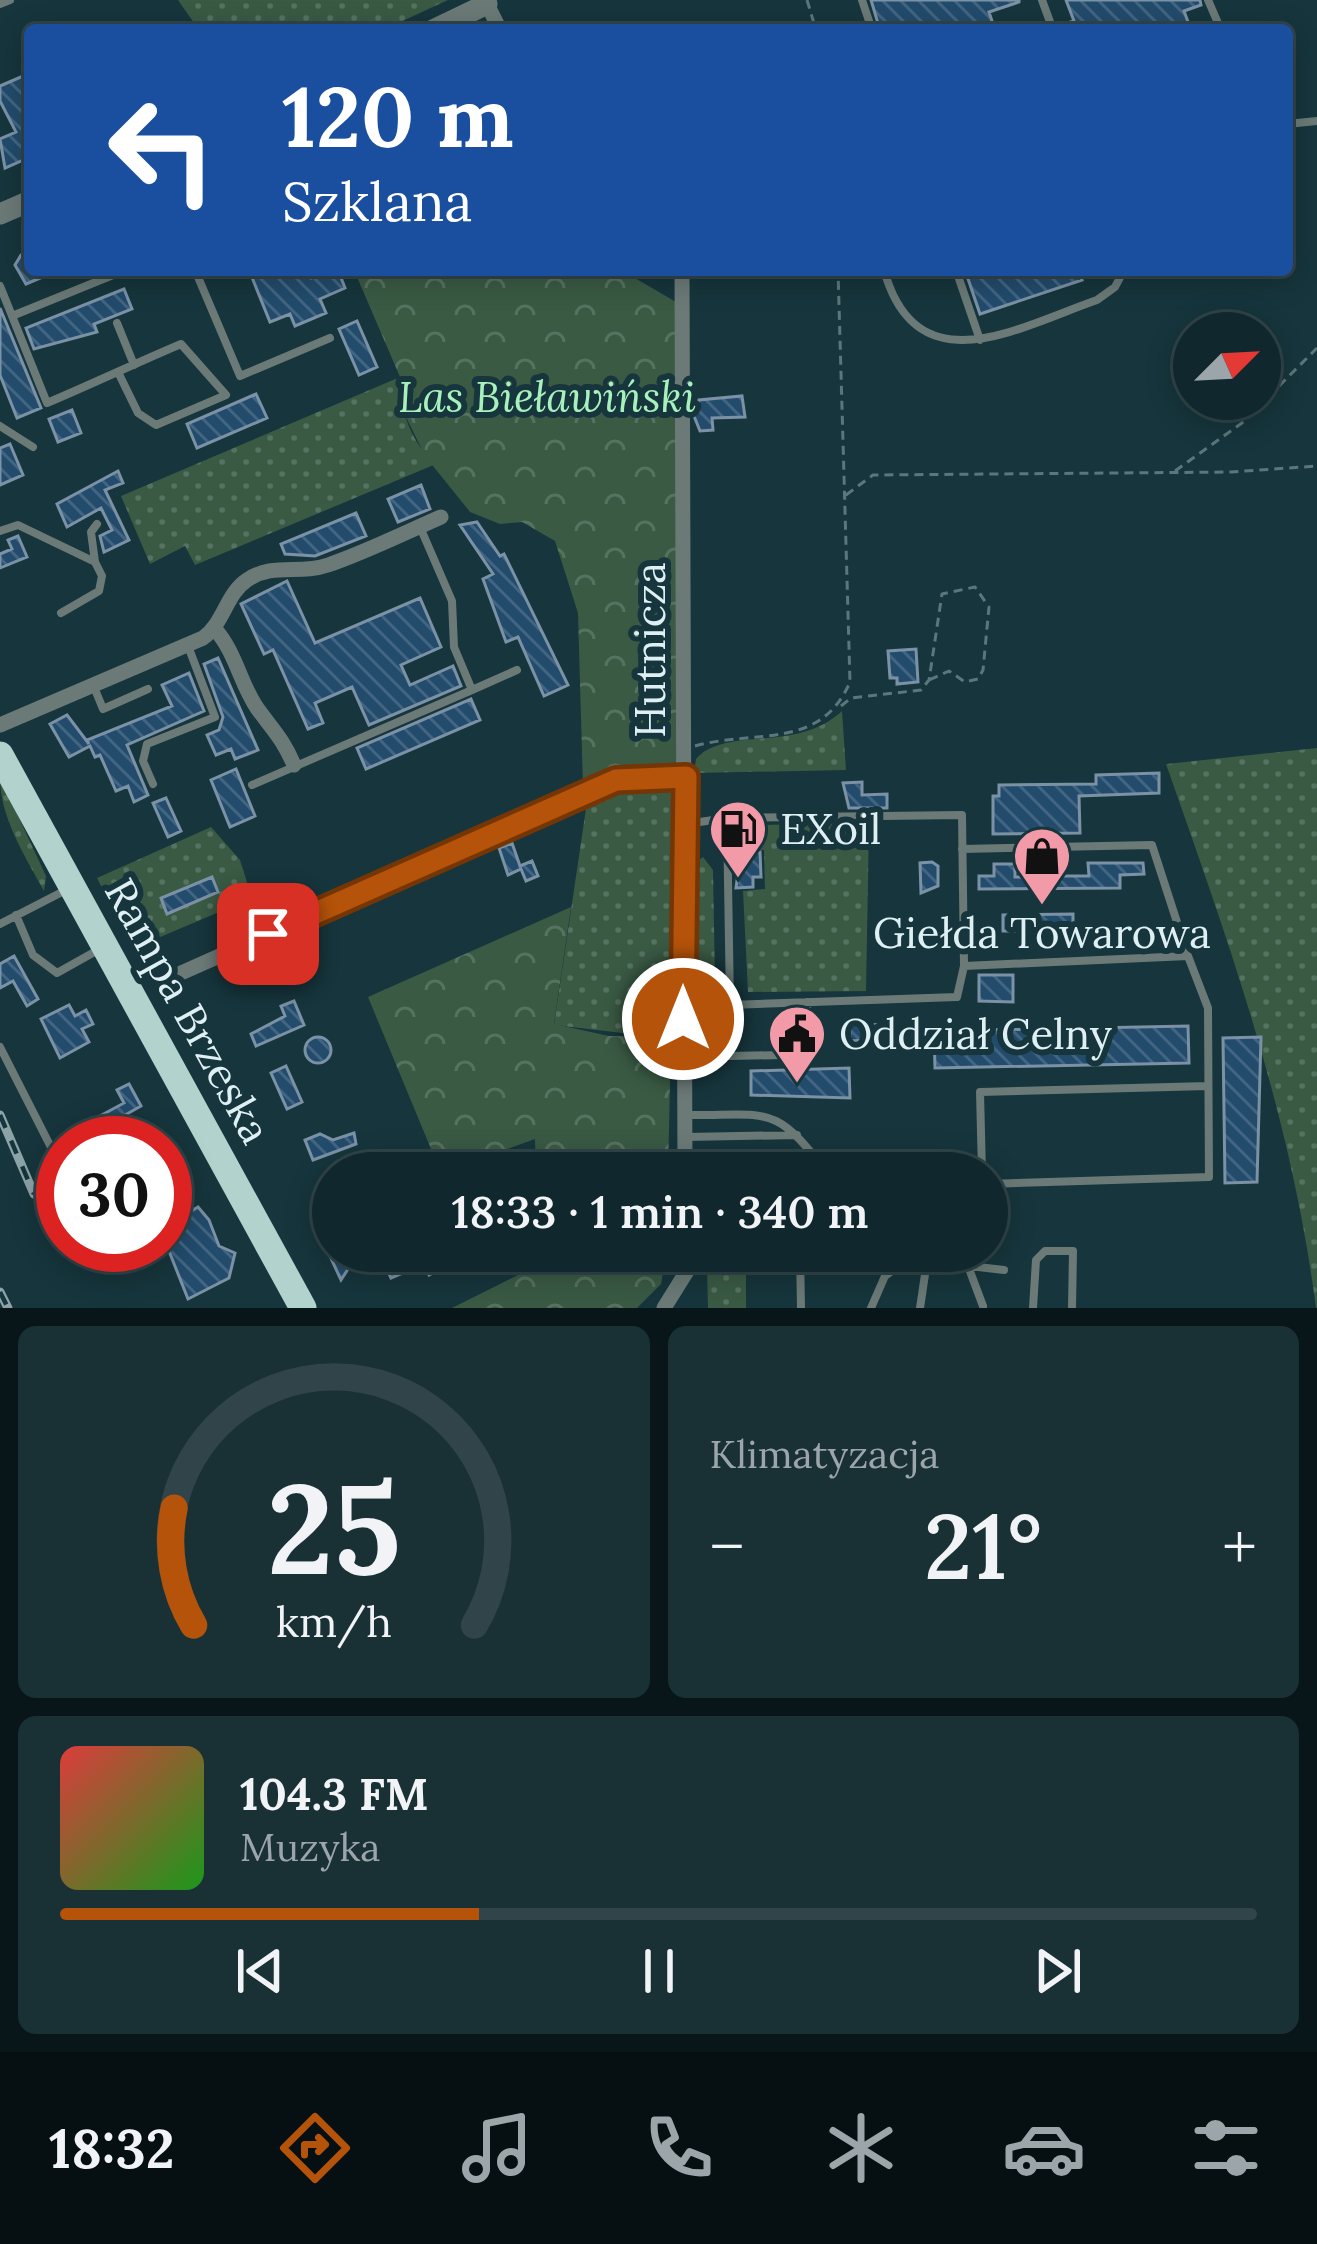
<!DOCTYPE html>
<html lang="pl">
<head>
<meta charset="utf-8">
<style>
	:root { --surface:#10282d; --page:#193035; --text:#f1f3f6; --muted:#9ca6aa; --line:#304449; --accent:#b45309 }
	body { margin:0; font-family:Lora,serif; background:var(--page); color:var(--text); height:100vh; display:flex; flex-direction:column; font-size:45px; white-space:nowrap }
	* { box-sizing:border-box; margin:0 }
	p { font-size:39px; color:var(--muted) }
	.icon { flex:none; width:66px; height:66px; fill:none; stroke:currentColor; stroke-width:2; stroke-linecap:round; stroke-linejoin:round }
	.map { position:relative; height:1308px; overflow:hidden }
	.panel { display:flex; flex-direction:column; gap:18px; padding:18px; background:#091619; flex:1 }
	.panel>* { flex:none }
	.hud { position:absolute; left:24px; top:24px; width:1269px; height:252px; border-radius:12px; box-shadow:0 6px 30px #0003,0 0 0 3px var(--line); background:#1a4fa0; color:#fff; overflow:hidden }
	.needle { width:78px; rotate:66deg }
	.controls { position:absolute; left:1173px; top:312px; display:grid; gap:24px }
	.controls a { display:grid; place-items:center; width:108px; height:108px; border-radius:50%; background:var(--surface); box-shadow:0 6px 30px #0003,0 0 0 3px var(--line); font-size:60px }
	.speed { position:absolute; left:36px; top:1116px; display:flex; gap:24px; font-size:60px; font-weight:700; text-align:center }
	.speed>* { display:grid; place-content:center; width:156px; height:156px; border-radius:50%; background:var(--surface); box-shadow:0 6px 30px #0003,0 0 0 3px var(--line); line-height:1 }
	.speed .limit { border:18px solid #d22; background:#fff; color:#111 }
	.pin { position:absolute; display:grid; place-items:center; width:102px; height:102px; color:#fff; margin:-51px; border-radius:24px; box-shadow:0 6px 18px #0006 }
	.me { position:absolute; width:132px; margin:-66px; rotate:0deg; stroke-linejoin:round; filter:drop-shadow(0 0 9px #0008) }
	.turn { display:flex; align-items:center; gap:42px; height:252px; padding:0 60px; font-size:54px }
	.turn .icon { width:156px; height:156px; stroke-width:2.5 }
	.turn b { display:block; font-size:84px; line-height:102px }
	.big { font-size:90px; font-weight:600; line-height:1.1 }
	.panel .widget { flex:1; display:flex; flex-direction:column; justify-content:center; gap:18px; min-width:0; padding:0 42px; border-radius:18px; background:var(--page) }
	.panel .dial { align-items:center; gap:0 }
	.dial svg { height:312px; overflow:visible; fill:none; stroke:var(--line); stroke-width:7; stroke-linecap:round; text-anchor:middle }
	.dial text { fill:var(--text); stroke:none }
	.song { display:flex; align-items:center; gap:36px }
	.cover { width:144px; height:144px; border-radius:18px; background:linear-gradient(135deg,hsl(0 70% 55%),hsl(120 70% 35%)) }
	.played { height:12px; border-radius:6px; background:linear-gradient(90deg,var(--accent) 35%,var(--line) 35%) }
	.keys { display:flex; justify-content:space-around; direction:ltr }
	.heat { display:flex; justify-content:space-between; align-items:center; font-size:66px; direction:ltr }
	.panel .tiles { flex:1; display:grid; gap:18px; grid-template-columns:1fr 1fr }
	.widget:last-child { grid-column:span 2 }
	.trip { position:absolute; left:312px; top:1152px; width:696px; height:120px; border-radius:60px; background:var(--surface); box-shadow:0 6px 30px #0003,0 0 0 3px var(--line); font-weight:600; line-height:120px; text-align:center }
	.dock { display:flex; height:192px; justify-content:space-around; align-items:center; background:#061012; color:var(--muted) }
	.dock .icon { width:84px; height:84px }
	.dock .on { color:var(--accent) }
	.dock b { font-size:54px; color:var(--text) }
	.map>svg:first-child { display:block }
</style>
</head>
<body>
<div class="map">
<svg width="1317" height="1308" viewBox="0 0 1317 1308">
	<defs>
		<pattern id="grass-dots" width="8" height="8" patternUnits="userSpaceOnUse" patternTransform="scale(3)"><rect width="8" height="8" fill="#3a5a44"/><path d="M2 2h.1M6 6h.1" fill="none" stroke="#567260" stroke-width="1.8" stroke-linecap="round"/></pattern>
		<pattern id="forest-crowns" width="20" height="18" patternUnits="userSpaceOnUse" patternTransform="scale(3)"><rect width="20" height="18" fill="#3a5a44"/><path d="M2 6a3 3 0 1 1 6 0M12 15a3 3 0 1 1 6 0" fill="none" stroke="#567260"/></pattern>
		<pattern id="building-back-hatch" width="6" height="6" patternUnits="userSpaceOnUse" patternTransform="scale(3)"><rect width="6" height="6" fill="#224b6c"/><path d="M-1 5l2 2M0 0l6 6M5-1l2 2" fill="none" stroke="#426582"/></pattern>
	</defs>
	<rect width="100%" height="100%" fill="#16353c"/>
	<path fill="url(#grass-dots)" d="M178 0H448L383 30H199Z
		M400 377C399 408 411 444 436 464L195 565 185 546 150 564 121 496Z
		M842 711 846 770 694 773 696 759C727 725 796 754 842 711Z
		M1317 748V1308H1316C1291 1115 1230 946 1166 764Z
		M0 777 46 876 44 891C25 856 0 818 0 777Z
		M624 783 675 784 671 1037 666 1038 554 1025 587 802Z
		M869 823 866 991 748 992 743 891 765 889 764 850H741L748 832 763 825Z
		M211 827 240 860 252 898 132 949 97 878Z
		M703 857 713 870 715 982 708 999 692 1006 690 867Z
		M698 1251H746V1308H708L707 1268H698Z"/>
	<path fill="url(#forest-crowns)" d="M354 270H621L676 302 680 767 631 769 583 787 578 613 555 541 522 522 500 524 470 512 425 456 403 411 400 377Z
		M571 907 554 1024 609 1036 671 1037 668 1173H536L535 1139 441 1173 368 997Z
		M535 1251H670V1267H664L661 1284 637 1308H452L534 1267Z"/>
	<path fill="url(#building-back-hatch)" stroke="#7b91a5" stroke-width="3" d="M871 0H1019V2L989 12 995 30H880Z
		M1066 0H1200L1201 5 1184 11 1191 30H1061L1060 25 1074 21Z
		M30 73V157L5 168 0 139 16 132 0 101V86Z
		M21 255H30V270H59L26 284 15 265Z
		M249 270H308L311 278 338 270 345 288 320 299 326 313 295 326 290 314 270 322Z
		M965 270H1078L1082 280 980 314Z
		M124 289 132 309 94 324 97 332 34 349 26 328Z
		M0 308 41 408 17 418 0 375Z
		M357 321 377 367 359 375 339 329Z
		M256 394 267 418 197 448 187 424Z
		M742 396 745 417 712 418 713 430 700 431 694 416 699 400Z
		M72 410 81 433 58 442 49 419Z
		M10 444 23 475 0 485V448Z
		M118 471 123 483 105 490 129 540 104 552 100 536 112 530 101 508 67 527 57 504Z
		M421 485 430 509 398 522 388 499Z
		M356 513 366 536 315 556 285 554 281 544Z
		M477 522 500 556 504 554 568 685 544 696 518 637 506 642 483 579 493 574 460 525Z
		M18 536 27 557 0 568V554L12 549 8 540Z
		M287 581 315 643 420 598 441 647 401 665 410 685 453 666 461 686 369 725 352 687 315 703 323 723 308 729 273 650 264 654 241 604Z
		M916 649 918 682 897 684V678H890L888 651Z
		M218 658 258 750 235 759 231 749 216 755 207 735 219 730 223 717 204 664Z
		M189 673 204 711 127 745 148 795 134 802 128 786 116 791 100 755 95 757 90 746 69 757 50 724 67 715 89 744 87 740 172 706 162 685Z
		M471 699 480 720 366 769 357 748Z
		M236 769 255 816 230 827 211 780Z
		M1159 773V793L1079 796 1080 833 993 834V796H999V785L1096 784V775Z
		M862 782V795L887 794V808H849L843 783Z
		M166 798 181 831 168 837 153 803Z
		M512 843 520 866 532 861 538 876 526 881 521 869 508 875 499 848Z
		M741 852H760L761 877H753V887L736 888Z
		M932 862 938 866V886L921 893 920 863Z
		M1052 863 1058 864 1059 876H1089L1088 863H1143L1144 874 1120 875V888L979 889V876H994V864H1015V877H1040V864Z
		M212 877 218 892 167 914 161 898Z
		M1073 914V931H1003V915Z
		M14 956 38 999 27 1006 13 981 0 988V964Z
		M979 975H1013V1002L979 1001Z
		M294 1001 304 1025 256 1046 251 1034 285 1016 281 1006Z
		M69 1005 75 1016 86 1010 93 1024 82 1029 89 1042 60 1058 41 1019Z
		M850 1023 895 1026V1038L850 1041Z
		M1188 1026 1189 1063 935 1068 934 1031Z
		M1261 1037 1257 1182 1225 1183 1223 1038Z
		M305 1050a13 13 0 1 1 26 0a13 13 0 1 1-26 0Z
		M286 1066 302 1102 287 1109 271 1073Z
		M849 1068 850 1098 751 1095V1071Z
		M129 1084 141 1106 104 1127 98 1117 124 1103 117 1090Z
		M354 1133 356 1144 313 1160 305 1140 320 1134 333 1140Z
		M165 1152 193 1210 198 1207 209 1220 219 1246 235 1253 229 1278 188 1299 165 1241Z
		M333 1222V1251H342L350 1266 341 1280 317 1228Z
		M389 1251H477L429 1275 424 1264 391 1278 380 1255Z"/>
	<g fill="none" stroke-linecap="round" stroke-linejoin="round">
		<path stroke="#5c767c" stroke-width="3" stroke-dasharray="9 6" stroke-linecap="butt" d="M807 0 816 30
			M1175 471 1242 423 1317 348
			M846 495 873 475 1231 472 1317 466
			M841 706 851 698 921 690 929 680 942 594 975 587 989 607 983 670 978 679 965 682 949 671 929 680
			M695 746C756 729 820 751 850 682L838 270"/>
		<path stroke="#6b7a77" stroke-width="8" d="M862 0 872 30
			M1042 0 1053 30
			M1208 0 1221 30
			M0 4 10 0
			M1287 124 1317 121
			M195 270 240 376 330 338
			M884 270C917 388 1019 327 1097 300L1115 287 1124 270
			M956 270 980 340
			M0 286 47 403C92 384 136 363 181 344L226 395 156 425 138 413 118 372
			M12 316 118 273
			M117 323 134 365
			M0 426 33 447
			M420 527 452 601 454 647 472 690 517 670
			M0 531 18 525 95 562 91 532 97 524
			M61 613 99 591 102 576 95 562
			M94 687 103 709 148 689
			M153 784 143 761 147 744 215 717 188 646
			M252 785 472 690
			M727 818 730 1005
			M962 849 1152 845 1188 956 964 966
			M16 915 33 955 57 973 98 950
			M0 924 66 890
			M807 1002 808 1058
			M685 1019 730 1005 957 997 964 966 962 815 727 818 686 824
			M0 1047 58 1161
			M685 1057 782 1055
			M686 1115C769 1116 774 1102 827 1173
			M686 1137 797 1135
			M982 1173 980 1092 1208 1086
			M987 1184 1209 1177 1208 1008 1188 956
			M800 1251 801 1308
			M968 1266 983 1306
			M871 1308 885 1276 908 1259 1004 1270
			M920 1308 927 1261
			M1033 1308 1036 1260 1045 1251H1073L1072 1308"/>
		<path stroke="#6b7a77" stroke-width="15" d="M487 4 500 30
			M682 270 685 1173
			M215 629C236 653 240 683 257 708 273 730 283 739 294 765
			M0 725 203 638C224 623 226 594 247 580 273 562 299 575 328 565 366 552 404 533 441 517
			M181 973 616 780 686 777
			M664 1308 687 1271 686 1251"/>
		<path stroke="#6b7a77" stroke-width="21" d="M433 30 487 4 485 0
			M0 214 30 201"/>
		<path stroke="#b2d2cd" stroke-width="27" d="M0 755 303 1308"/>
		<g stroke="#8ca3a8" stroke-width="9">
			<path id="rail" d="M0 1115 34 1194
				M0 1292 8 1308"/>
		</g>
		<use href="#rail" stroke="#16353c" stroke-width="4.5" stroke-dasharray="14" stroke-linecap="butt"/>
	</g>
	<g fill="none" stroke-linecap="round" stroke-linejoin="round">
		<g stroke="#753606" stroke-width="30">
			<path id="route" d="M268 934 616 780 686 777 683 1019"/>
		</g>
		<use href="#route" stroke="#b45309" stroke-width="21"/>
	</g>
	<defs>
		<g id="fuel-pin" transform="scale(3)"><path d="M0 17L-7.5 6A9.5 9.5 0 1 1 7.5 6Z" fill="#f39aa9" stroke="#16353c"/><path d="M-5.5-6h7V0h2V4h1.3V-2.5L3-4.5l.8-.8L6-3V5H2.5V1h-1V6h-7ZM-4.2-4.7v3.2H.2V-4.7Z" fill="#111"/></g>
		<g id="shop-pin" transform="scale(3)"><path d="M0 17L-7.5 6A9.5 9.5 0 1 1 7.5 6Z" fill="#f39aa9" stroke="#16353c"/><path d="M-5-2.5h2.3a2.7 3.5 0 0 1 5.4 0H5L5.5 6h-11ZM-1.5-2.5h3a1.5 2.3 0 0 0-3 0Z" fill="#111"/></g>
		<g id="civic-pin" transform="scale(3)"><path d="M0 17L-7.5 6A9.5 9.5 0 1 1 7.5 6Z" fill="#f39aa9" stroke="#16353c"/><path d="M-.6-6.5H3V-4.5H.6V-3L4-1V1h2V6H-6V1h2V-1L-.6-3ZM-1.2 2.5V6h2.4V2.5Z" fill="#111"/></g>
	</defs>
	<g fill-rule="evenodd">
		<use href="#fuel-pin" x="738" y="829"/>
		<use href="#shop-pin" x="1042" y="856"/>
		<use href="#civic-pin" x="797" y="1034"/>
	</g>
	<g text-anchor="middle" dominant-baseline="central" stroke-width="12" stroke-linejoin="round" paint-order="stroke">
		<g font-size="42" font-style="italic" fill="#a7f1bd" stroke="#16353c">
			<text x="547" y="397">Las Bieławiński</text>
		</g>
		<g font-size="42" fill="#dff0f4" stroke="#16353c">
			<text transform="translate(650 650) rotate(-90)">Hutnicza</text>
			<text transform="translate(188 1011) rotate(61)">Rampa Brzeska</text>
		</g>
		<g font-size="42" fill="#dff0f4" stroke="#16353c" text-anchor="start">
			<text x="780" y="829">EXoil</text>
			<text x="1042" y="933" text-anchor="middle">Giełda Towarowa</text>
			<text x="839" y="1034">Oddział Celny</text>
		</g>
	</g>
</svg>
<div class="controls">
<a><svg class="needle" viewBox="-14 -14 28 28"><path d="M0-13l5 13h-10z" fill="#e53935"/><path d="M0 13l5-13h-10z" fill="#9ca6aa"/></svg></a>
</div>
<div class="speed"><div class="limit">30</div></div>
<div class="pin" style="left:268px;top:934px;background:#d93025"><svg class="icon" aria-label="arrive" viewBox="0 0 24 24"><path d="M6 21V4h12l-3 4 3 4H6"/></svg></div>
<svg class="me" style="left:683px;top:1019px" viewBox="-20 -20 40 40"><circle r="17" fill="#b45309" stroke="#fff" stroke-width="3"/><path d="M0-11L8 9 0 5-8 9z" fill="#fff"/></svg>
<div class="trip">18:33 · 1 min · 340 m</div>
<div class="hud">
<div class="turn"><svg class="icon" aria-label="left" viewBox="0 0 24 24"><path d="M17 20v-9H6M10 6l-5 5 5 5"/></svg><div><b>120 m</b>Szklana</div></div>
</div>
</div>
<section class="panel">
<div class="tiles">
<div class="widget dial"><svg viewBox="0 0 100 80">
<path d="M14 69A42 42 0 1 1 86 69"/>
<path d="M14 69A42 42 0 0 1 9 39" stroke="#b45309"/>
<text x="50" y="56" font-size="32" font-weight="700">25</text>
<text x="50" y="72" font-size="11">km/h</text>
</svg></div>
<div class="widget"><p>Klimatyzacja</p>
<div class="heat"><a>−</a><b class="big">21°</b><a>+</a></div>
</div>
<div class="widget">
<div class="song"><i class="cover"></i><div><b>104.3 FM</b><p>Muzyka</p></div></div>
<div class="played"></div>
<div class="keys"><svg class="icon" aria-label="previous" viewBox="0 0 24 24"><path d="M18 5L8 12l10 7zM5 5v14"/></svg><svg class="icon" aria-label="pause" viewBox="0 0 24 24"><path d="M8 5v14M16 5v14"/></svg><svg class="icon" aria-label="next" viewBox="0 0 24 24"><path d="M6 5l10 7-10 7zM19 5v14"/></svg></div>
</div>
</div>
</section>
<nav class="dock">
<b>18:32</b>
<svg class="icon on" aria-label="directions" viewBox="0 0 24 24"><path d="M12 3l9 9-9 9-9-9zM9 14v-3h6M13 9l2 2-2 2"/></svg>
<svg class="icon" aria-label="music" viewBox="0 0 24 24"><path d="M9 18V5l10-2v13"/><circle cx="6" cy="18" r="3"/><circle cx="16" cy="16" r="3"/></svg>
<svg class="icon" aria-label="phone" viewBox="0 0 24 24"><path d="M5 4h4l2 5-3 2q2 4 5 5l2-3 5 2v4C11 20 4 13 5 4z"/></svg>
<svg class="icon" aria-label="climate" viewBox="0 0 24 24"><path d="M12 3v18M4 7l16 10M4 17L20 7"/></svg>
<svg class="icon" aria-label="car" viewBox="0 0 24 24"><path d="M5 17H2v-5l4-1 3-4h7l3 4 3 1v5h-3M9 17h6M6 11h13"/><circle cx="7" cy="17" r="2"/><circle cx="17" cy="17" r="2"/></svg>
<svg class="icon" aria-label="filters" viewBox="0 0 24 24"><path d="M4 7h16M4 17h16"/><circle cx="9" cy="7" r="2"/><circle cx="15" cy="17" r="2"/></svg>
</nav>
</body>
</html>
